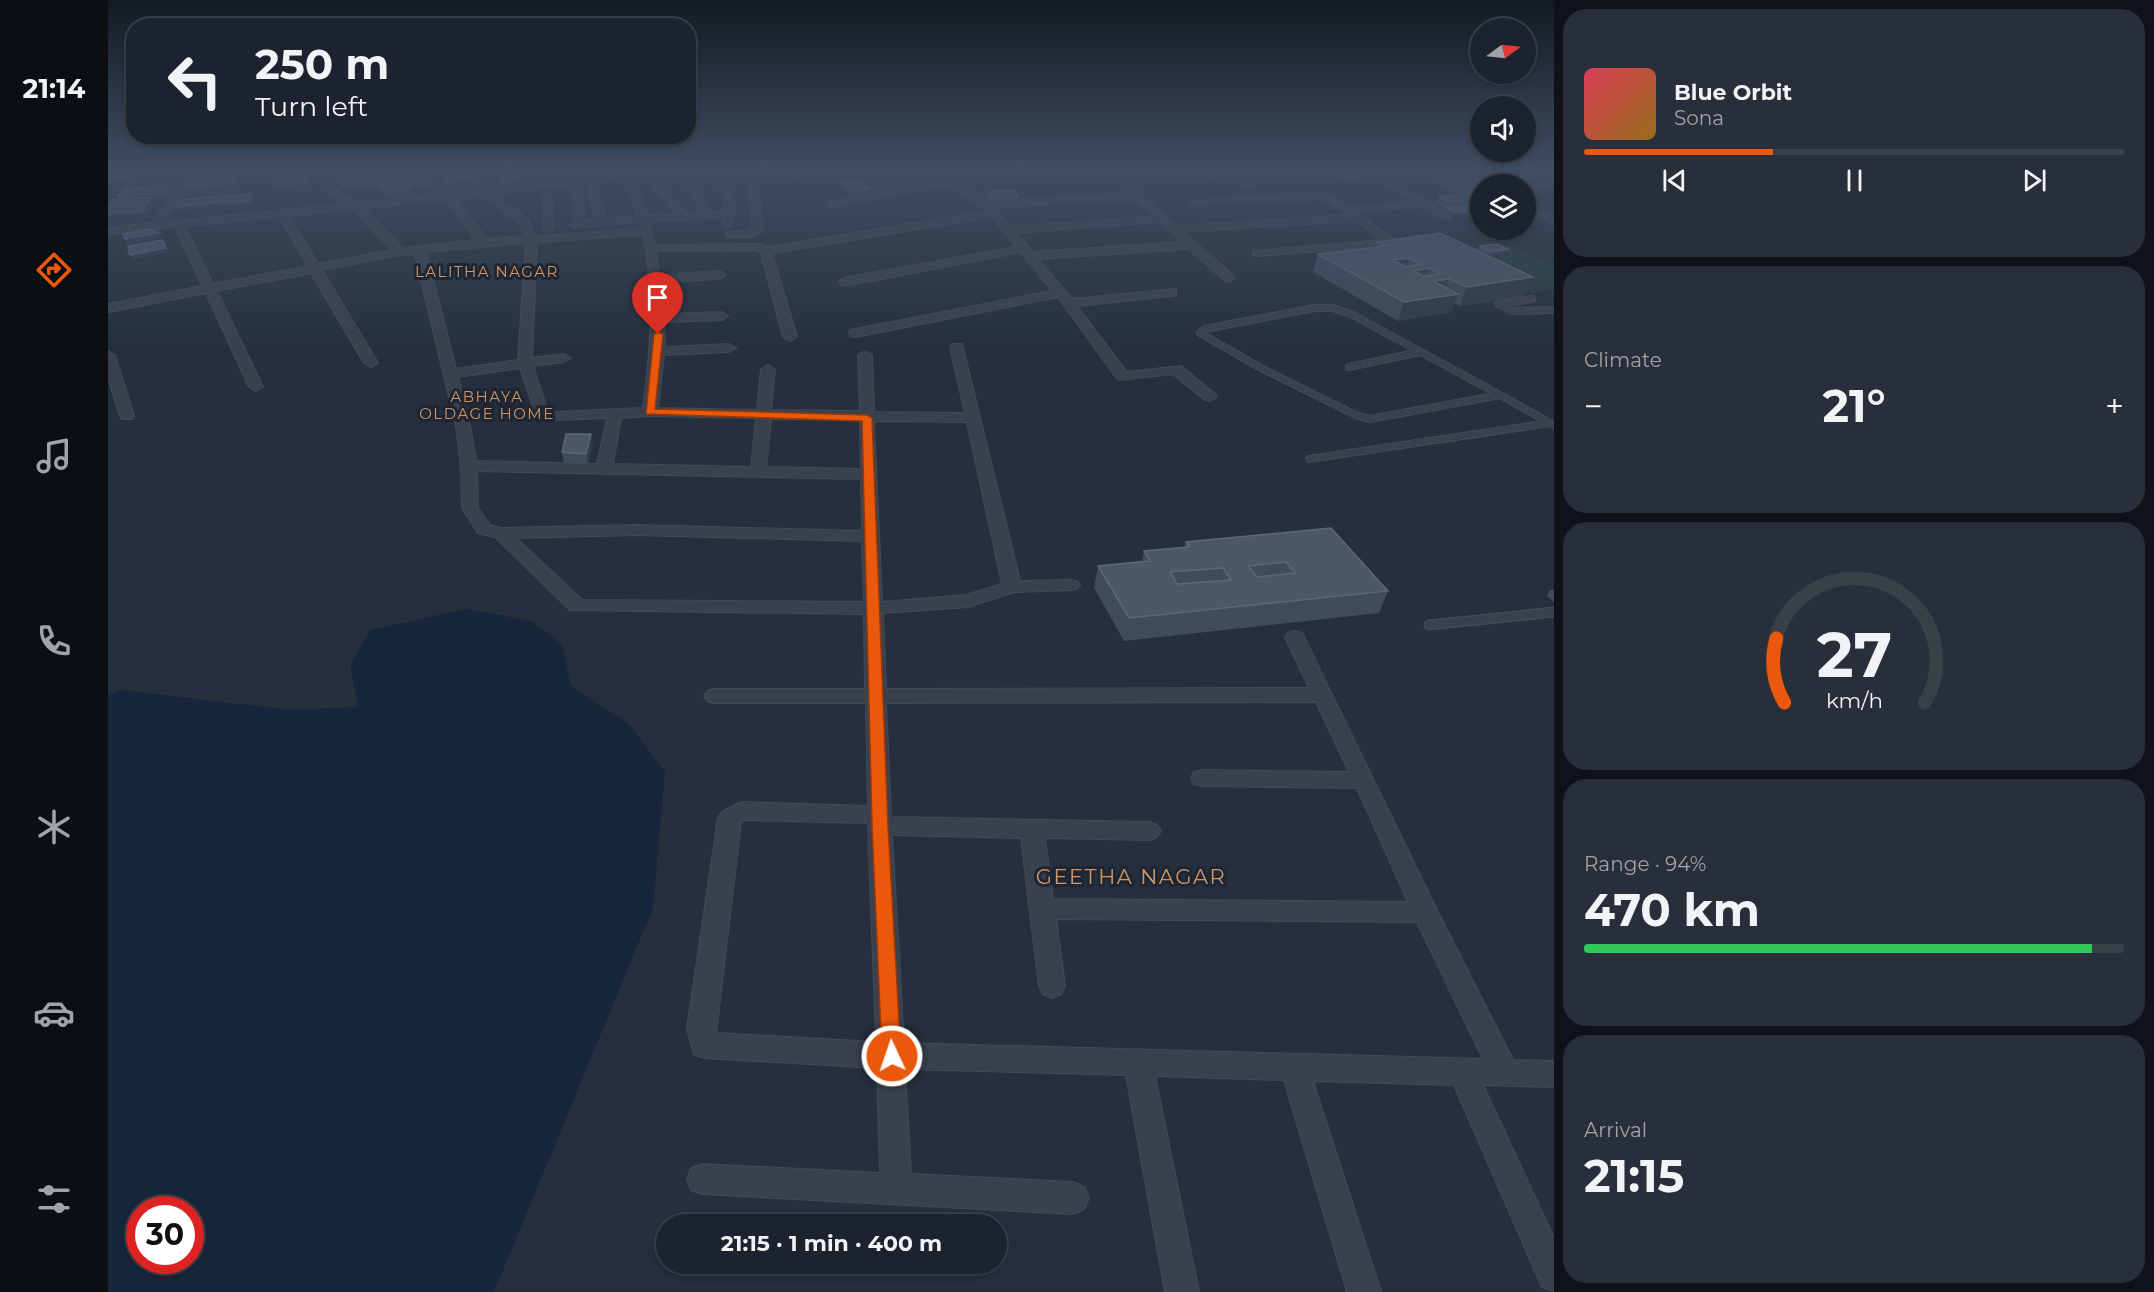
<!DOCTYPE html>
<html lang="en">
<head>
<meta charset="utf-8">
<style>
	:root { --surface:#1c232e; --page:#292f3a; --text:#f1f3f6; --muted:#a0a4aa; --line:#3a404a; --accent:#ea580c }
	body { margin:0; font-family:Montserrat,sans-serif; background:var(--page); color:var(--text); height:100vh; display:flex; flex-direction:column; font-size:22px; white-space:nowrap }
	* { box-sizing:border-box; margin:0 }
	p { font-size:20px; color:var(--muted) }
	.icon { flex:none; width:33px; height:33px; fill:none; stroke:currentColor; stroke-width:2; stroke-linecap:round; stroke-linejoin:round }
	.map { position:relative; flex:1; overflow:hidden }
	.side { display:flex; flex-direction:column; gap:9px; padding:9px; background:#0f1319; width:600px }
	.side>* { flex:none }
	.top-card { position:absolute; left:18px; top:18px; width:570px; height:126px; border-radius:24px; box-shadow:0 3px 9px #0003,0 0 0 2px var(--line); background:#1c232e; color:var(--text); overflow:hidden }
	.needle { width:39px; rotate:75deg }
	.tools { position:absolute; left:1362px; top:18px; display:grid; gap:12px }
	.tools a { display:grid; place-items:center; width:66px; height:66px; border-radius:50%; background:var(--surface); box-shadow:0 3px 9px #0003,0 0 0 2px var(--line); font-size:30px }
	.speed { position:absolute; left:18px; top:1196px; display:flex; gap:12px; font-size:30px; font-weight:700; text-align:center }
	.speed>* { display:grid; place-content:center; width:78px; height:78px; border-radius:50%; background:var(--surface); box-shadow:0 3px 9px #0003,0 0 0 2px var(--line); line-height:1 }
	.speed .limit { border:9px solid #d22; background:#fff; color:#111 }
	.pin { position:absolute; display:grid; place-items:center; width:51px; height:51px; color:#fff; margin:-62px -26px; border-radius:50% 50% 50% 0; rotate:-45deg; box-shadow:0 0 6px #0007 }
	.pin .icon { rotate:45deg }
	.me { position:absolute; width:66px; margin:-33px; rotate:357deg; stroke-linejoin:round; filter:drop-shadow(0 0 4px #0008) }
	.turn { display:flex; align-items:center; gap:21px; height:126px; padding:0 30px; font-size:27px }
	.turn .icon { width:78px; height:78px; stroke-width:2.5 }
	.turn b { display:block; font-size:42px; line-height:51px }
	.big { font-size:45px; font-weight:700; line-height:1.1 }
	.side .tile { flex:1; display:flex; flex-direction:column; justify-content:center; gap:9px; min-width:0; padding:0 21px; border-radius:24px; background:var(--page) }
	.side .dial { align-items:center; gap:0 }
	.dial svg { height:156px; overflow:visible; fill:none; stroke:var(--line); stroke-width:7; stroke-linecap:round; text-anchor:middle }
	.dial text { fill:var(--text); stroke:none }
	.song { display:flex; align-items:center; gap:18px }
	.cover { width:72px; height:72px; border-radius:9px; background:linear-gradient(135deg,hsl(350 70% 55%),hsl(40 70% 35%)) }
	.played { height:6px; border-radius:3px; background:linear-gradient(90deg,var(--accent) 35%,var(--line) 35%) }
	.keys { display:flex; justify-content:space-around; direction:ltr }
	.heat { display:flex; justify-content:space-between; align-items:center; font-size:33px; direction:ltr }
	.charge { height:9px; border-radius:4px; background:linear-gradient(90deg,#34c759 94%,var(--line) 0) }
	.trip { position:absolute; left:548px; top:1214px; width:351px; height:60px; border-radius:30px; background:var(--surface); box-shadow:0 3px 9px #0003,0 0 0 2px var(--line); font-weight:700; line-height:60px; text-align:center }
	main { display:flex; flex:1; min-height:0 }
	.dock { display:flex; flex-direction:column; width:108px; justify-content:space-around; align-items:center; background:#0b0e12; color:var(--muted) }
	.dock .icon { width:42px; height:42px }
	.dock .on { color:var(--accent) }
	.dock b { font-size:27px; color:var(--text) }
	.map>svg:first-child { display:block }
</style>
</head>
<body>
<main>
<nav class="dock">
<b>21:14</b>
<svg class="icon on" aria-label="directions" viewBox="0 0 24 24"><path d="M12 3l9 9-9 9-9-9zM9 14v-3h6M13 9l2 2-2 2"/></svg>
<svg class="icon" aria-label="music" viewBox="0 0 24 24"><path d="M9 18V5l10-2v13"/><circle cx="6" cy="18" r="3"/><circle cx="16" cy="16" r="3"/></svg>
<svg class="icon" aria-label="phone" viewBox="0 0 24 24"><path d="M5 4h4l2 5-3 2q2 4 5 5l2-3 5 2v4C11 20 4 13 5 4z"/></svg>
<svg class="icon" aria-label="climate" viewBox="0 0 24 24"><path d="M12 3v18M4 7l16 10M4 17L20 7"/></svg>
<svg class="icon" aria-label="car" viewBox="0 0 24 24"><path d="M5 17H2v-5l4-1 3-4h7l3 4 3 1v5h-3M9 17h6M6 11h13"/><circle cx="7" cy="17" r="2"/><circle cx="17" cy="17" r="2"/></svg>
<svg class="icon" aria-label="filters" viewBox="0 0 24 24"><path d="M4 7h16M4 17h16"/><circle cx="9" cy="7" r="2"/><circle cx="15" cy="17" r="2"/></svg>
</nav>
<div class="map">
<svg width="1446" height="1292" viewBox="0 0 1446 1292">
	<rect width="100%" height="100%" fill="#252f3d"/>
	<path fill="#273c3f" d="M1405 246 1446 265V289L1425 293 1346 254 1378 258 1405 255 1389 248Z"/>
	<path fill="#18263b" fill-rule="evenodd" d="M357 609 424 621 455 646 463 686 521 724 557 772 545 908 386 1292H0V694L12 690 183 710 250 707 242 665 263 630ZM32 1209H82V1260H32Z"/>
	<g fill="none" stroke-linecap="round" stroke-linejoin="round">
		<g stroke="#424a57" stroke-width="8">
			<path id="lane-far1" d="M1424 299 1390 304 1404 311 1446 310
				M1206 308H1225L1243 314 1392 395 1262 419 1250 416 1151 367 1092 333 1097 329Z
				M1241 367 1312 352
				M1392 395 1446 425
				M1201 459 1442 423"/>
		</g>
		<g stroke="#424a57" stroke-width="11">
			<path id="lane" d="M1321 625 1446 612"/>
		</g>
		<g stroke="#424a57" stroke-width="2">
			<path id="street" d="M85 168H95L55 222 237 204 186 168H197L249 203 332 194 304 168H315L343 193 538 168H569L588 187 605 212 615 211 617 196 595 168H605C622 190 634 199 623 227H615V218L541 222 547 245 650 244 659 247 879 211 842 185 721 207 716 204 721 201 834 180 817 168H829L881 201 1021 194 1005 179 1022 172 1017 168 1034 170V174L1017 180 1069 226 1239 215 1216 199 1081 205 1080 203 1085 200 1218 193 1240 207 1305 202 1250 168H1262L1342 215V219H1334L1314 207 1248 212 1289 241V245L1149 256 1145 255V251L1274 240 1247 221 1075 232 1125 275 1127 278 1121 282 1117 281 1081 249 930 259 964 299 1068 289V295L1064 296 969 306 1019 372 1073 366 1107 394 1109 397 1102 401 1097 400 1065 374 1010 380 950 297 747 337 742 336 741 333 742 330 747 329 944 291 913 252 736 286 730 282 736 278 908 247 884 217 664 253 689 337 682 341 675 337 653 253 648 250 548 251 551 275 612 271 618 275 612 279 552 282 556 314 614 312 620 316 614 320 556 322 557 347 621 344 628 348 621 352 556 355 550 408 649 410 653 369 660 365 667 369 663 410 752 411 750 355 757 351 764 355 766 412 857 413 842 347 844 344H854L912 581 963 580 969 581 972 585 969 589 963 590 906 592 860 607 775 613 778 689 1201 688 1177 637 1180 633 1187 631 1194 633 1329 910 1405 1060 1446 1061V1087L1375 1085 1446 1238V1291L1434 1287 1346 1085 1205 1081 1273 1292H1239L1176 1080 1047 1076 1091 1292H1057L1018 1075 797 1069 803 1174 965 1182 976 1187 981 1198 976 1209 965 1214 594 1194 583 1190 579 1179 583 1168 594 1164 772 1173 769 1068 596 1058 586 1054 579 1029 610 818 614 812 633 802 760 806 758 703H606L599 701 596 696 599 691 606 689H757L756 614 462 610 387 537 370 533 354 508 353 466 348 426 307 255H292L214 270 270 363 263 367 256 363 203 273 109 291 155 387 148 391 141 387 98 293 0 312V304L94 286 67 227 0 234V228L43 223ZM561 170 580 191 595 212 578 213 549 180 546 179 541 182 567 214 539 215 530 187 516 177ZM505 178 520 188 529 216 498 218 489 187 484 184 479 187 487 219 476 220C476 209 477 193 466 187L461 190 466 203V222L461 225 466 228 531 222 533 229 428 236 419 218 384 195ZM373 196 411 222 417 236 379 239 348 199ZM338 200 368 240 295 248 255 208ZM1027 200 1046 216 903 227 887 207ZM244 209 284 250 210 264 181 216ZM171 217 200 266 105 284 77 226ZM1052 222 1074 242 925 252 908 233ZM535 235C547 293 543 350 535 408L447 412 439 409 425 366 456 362 463 358 456 354 424 358 429 242ZM418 243 410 360 348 369 318 252ZM412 368 428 415 446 420 499 418 489 464 368 461 362 426 350 377ZM542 416 648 418 643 467 505 464 513 418ZM663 419 752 420 753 469 658 467ZM766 421 859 422 894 584 858 595 774 602ZM369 471 753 479 754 531 529 525 393 528 382 525 370 508ZM529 535 754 541 756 602 474 600 408 538ZM1208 702 1241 772 1094 770 1086 772 1083 778 1086 784 1094 786 1249 788 1300 902 945 899 937 838 1041 840 1049 837 1053 831 1049 825 1041 822 783 817 778 703ZM637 820 760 823 768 1042 608 1033 633 822ZM784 835 913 838 931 986 935 994 944 998 953 994 957 986 948 919 1309 922 1375 1059 796 1043Z
				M638 168H648L649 179 719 168H742L737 171 650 184 655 231 641 238 618 237V233L644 229Z
				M927 168H940L967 182 959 184Z
				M1103 168H1113L1148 185 1140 187 1117 177 1067 183 1062 180 1067 177 1107 172Z
				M1337 168H1349L1380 184 1372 186Z
				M1446 181V187L1418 189V184H1414Z
				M439 193 444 196 446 229 441 232 436 229 434 196Z
				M1418 203 1446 217V224L1418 210Z
				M0 351 7 355 26 416 24 419H14L12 416 0 377Z"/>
		</g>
		<use href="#lane-far1" stroke="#39414e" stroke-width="6"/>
		<use href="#lane" stroke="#39414e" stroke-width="8"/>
		<use href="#street" fill="#39414e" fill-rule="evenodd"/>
	</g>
	<path fill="#404b5c" d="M253 168H292L294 173 263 178 266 181 265 178 298 176 320 181 321 185 305 188 303 186 304 188H303L305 197 281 201 267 186 236 191 231 185 230 181 259 175Z
		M328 168H365V171L376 183 344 189 338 185 336 179H335L330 175Z
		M827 168H877L837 175 827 169Z
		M1214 168H1258L1260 169 1259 173 1247 174 1254 178 1253 182 1237 183Z
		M1390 168H1422L1432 173 1429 181 1413 182 1389 171Z
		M1327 172 1372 184V206L1370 205 1369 208H1362L1365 210 1364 214 1344 215 1336 211 1337 209 1328 204 1331 196 1351 195 1324 180Z
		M414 178 415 182 397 186 393 183 392 179Z
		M732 181 763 193 749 196 732 185Z
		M878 192 911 196 910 201 882 202 878 196Z
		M63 193 58 201 45 202 47 205 40 213 1 215 0 213V205L11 199 10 196Z
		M1418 208 1425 212 1423 216H1418Z
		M1269 242 1425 277 1418 295 1352 306 1346 303 1343 312 1290 321 1205 272 1210 254 1268 247Z
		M1372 246 1400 249 1398 254 1381 256 1371 251Z
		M485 445 480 464 456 463 454 452Z
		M1223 528 1280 591 1271 613 1016 641 986 588 990 566 1034 561 1036 551 1076 547 1078 542Z
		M1442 590H1446V602L1439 596Z"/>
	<path fill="#303b4b" d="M2 168H30L32 174 29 179 30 181 27 185 0 187V174L3 170Z
		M36 168H80L76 173 39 176Z
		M127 168H170V169L129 173Z
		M176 168 177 176 138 180 137 176Z
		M276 168H292L294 173 262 178 260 171Z
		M353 168H365L366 174 336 177V179H335L333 171Z
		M378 168H409L379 172Z
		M504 168H534L495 173 494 169Z
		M838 168H877L837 175Z
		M105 171 107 175 106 179 95 180 94 176Z
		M128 175 130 183 128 191 81 196 78 188Z
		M199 175 202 183V191L168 194 165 186Z
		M375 175 376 183 344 189 342 181Z
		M414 178 415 182 397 186 396 182Z
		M302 180 304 188 297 189 295 181Z
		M320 181 321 185 305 188 304 184Z
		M266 182 267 186 236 191 235 187Z
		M60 185 63 193 58 201 45 202 47 205 40 213 37 205 13 204 10 196Z
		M304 188 305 197 281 201 279 193Z
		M763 189V193L749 196V192Z
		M143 194 145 198 144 204 125 206 124 202 123 205 69 211 68 207 124 195 125 199Z
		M51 233 52 238 19 244 17 239Z
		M58 248 60 252 23 260 22 255Z
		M1400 249 1398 254 1381 256 1383 252Z
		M1301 258 1295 276 1285 260Z
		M1321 268 1315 286 1305 271Z
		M1425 277 1418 295 1352 306 1359 287Z
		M1341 279 1335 296 1350 294 1343 312 1290 321 1296 302 1325 281Z
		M483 434 485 445 480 464 478 454Z"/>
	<path fill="#4c5868" stroke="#5d6777" stroke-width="1.5" fill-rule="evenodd" d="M9 168H28L25 172 0 174V169Z
		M176 168 175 172 137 176 138 172Z
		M258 168H276L260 171Z
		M329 168H353L333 171Z
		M1221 168H1236L1254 178 1238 179Z
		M1239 168H1258L1260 169 1243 170Z
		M1403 168H1422L1432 173 1416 174Z
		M105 171 104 175 94 176 95 172Z
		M369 171 375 175 342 181 336 177Z
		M1359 171 1385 184H1372V197L1362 192 1368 190 1362 191 1327 172Z
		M27 173 24 177 0 179V175Z
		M295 173 302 180 295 181 304 188 279 193 265 178Z
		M312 174 320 181 304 184 298 176Z
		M128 175 126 183 78 188 81 180Z
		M199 175V183L165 186 166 179Z
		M260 175 266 182 235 187 230 181Z
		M410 175 414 178 396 182 392 179Z
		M747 179 763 189 749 192 732 181Z
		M60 185 55 193 10 196 16 188Z
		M906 191 911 196 883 198 878 192Z
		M143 194V200L124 202 125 195Z
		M1362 194 1372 199 1341 202 1331 196Z
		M124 195 121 201 68 207 71 200 89 198V201L91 198Z
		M44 197 37 205 0 207V205L5 199Z
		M1357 206 1365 210 1345 211 1338 207Z
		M1418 208 1425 212H1418Z
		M42 229 51 233 17 239 15 234Z
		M1332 233 1425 277 1359 287 1341 279 1325 281 1350 294 1296 302 1210 254 1278 246 1269 242ZM1301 258 1314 264 1298 267 1285 260ZM1321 268 1332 274 1316 276 1305 271Z
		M54 240 58 248 22 255 20 251H22L20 246Z
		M1389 244 1400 249 1383 252 1372 246Z
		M458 434H483L478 454 454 452Z
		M1223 528 1280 591 1021 618 990 566 1042 561 1036 551 1081 547 1078 542ZM1178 562 1187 573 1149 577 1140 566ZM1115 568 1123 580 1069 584 1062 572Z"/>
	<linearGradient id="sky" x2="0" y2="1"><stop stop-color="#141a22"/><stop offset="0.48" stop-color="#404d62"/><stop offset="1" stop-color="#404d62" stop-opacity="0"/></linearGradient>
	<rect width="1446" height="349" fill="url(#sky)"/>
	<path fill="#ea580c" stroke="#983908" stroke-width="1.5" d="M550 332 555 334 547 409 759 415 764 418 780 826 793 1056 791 1063 784 1065 777 1063 774 1056 764 826 754 421 538 414 546 334Z"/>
	<g text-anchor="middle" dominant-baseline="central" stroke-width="6" stroke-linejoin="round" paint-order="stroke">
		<g font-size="15" letter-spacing="1.5" fill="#d19667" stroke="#1e2633">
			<text x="379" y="271">LALITHA NAGAR</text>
			<text x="379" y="396">ABHAYA<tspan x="379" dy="17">OLDAGE HOME</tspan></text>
		</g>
		<g font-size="21" letter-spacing="1.5" fill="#d19667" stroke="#1e2633">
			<text x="1023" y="876">GEETHA NAGAR</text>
		</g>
	</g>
</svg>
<div class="tools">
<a><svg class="needle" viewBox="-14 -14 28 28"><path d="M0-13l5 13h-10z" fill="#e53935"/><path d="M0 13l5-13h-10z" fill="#a0a4aa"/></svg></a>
<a><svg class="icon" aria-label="sound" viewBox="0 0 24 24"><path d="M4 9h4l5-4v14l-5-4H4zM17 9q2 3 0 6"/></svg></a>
<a><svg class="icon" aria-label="layers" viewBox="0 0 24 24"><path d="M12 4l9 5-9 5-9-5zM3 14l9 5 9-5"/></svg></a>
</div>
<div class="speed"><div class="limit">30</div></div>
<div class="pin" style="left:550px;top:334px;background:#d93025"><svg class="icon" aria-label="arrive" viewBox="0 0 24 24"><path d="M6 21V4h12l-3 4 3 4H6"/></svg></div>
<svg class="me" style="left:784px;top:1056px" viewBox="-20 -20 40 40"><circle r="17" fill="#ea580c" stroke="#fff" stroke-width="3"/><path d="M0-11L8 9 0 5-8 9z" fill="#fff"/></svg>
<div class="trip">21:15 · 1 min · 400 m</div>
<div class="top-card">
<div class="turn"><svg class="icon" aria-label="left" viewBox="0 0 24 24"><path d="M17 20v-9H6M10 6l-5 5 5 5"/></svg><div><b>250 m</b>Turn left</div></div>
</div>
</div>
<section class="side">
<div class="tile">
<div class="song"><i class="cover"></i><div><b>Blue Orbit</b><p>Sona</p></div></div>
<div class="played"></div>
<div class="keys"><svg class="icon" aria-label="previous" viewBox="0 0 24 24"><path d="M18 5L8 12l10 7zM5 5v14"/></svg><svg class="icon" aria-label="pause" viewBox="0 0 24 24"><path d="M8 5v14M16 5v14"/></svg><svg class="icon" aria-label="next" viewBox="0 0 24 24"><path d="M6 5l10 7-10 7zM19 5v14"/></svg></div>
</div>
<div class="tile"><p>Climate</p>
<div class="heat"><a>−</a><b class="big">21°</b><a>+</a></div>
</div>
<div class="tile dial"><svg viewBox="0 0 100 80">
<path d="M14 69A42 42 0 1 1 86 69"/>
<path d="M14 69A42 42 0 0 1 10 36" stroke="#ea580c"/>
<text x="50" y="56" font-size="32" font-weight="700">27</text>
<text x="50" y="72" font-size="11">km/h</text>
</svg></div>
<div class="tile"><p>Range · 94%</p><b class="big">470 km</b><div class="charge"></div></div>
<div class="tile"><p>Arrival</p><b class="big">21:15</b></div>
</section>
</main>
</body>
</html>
